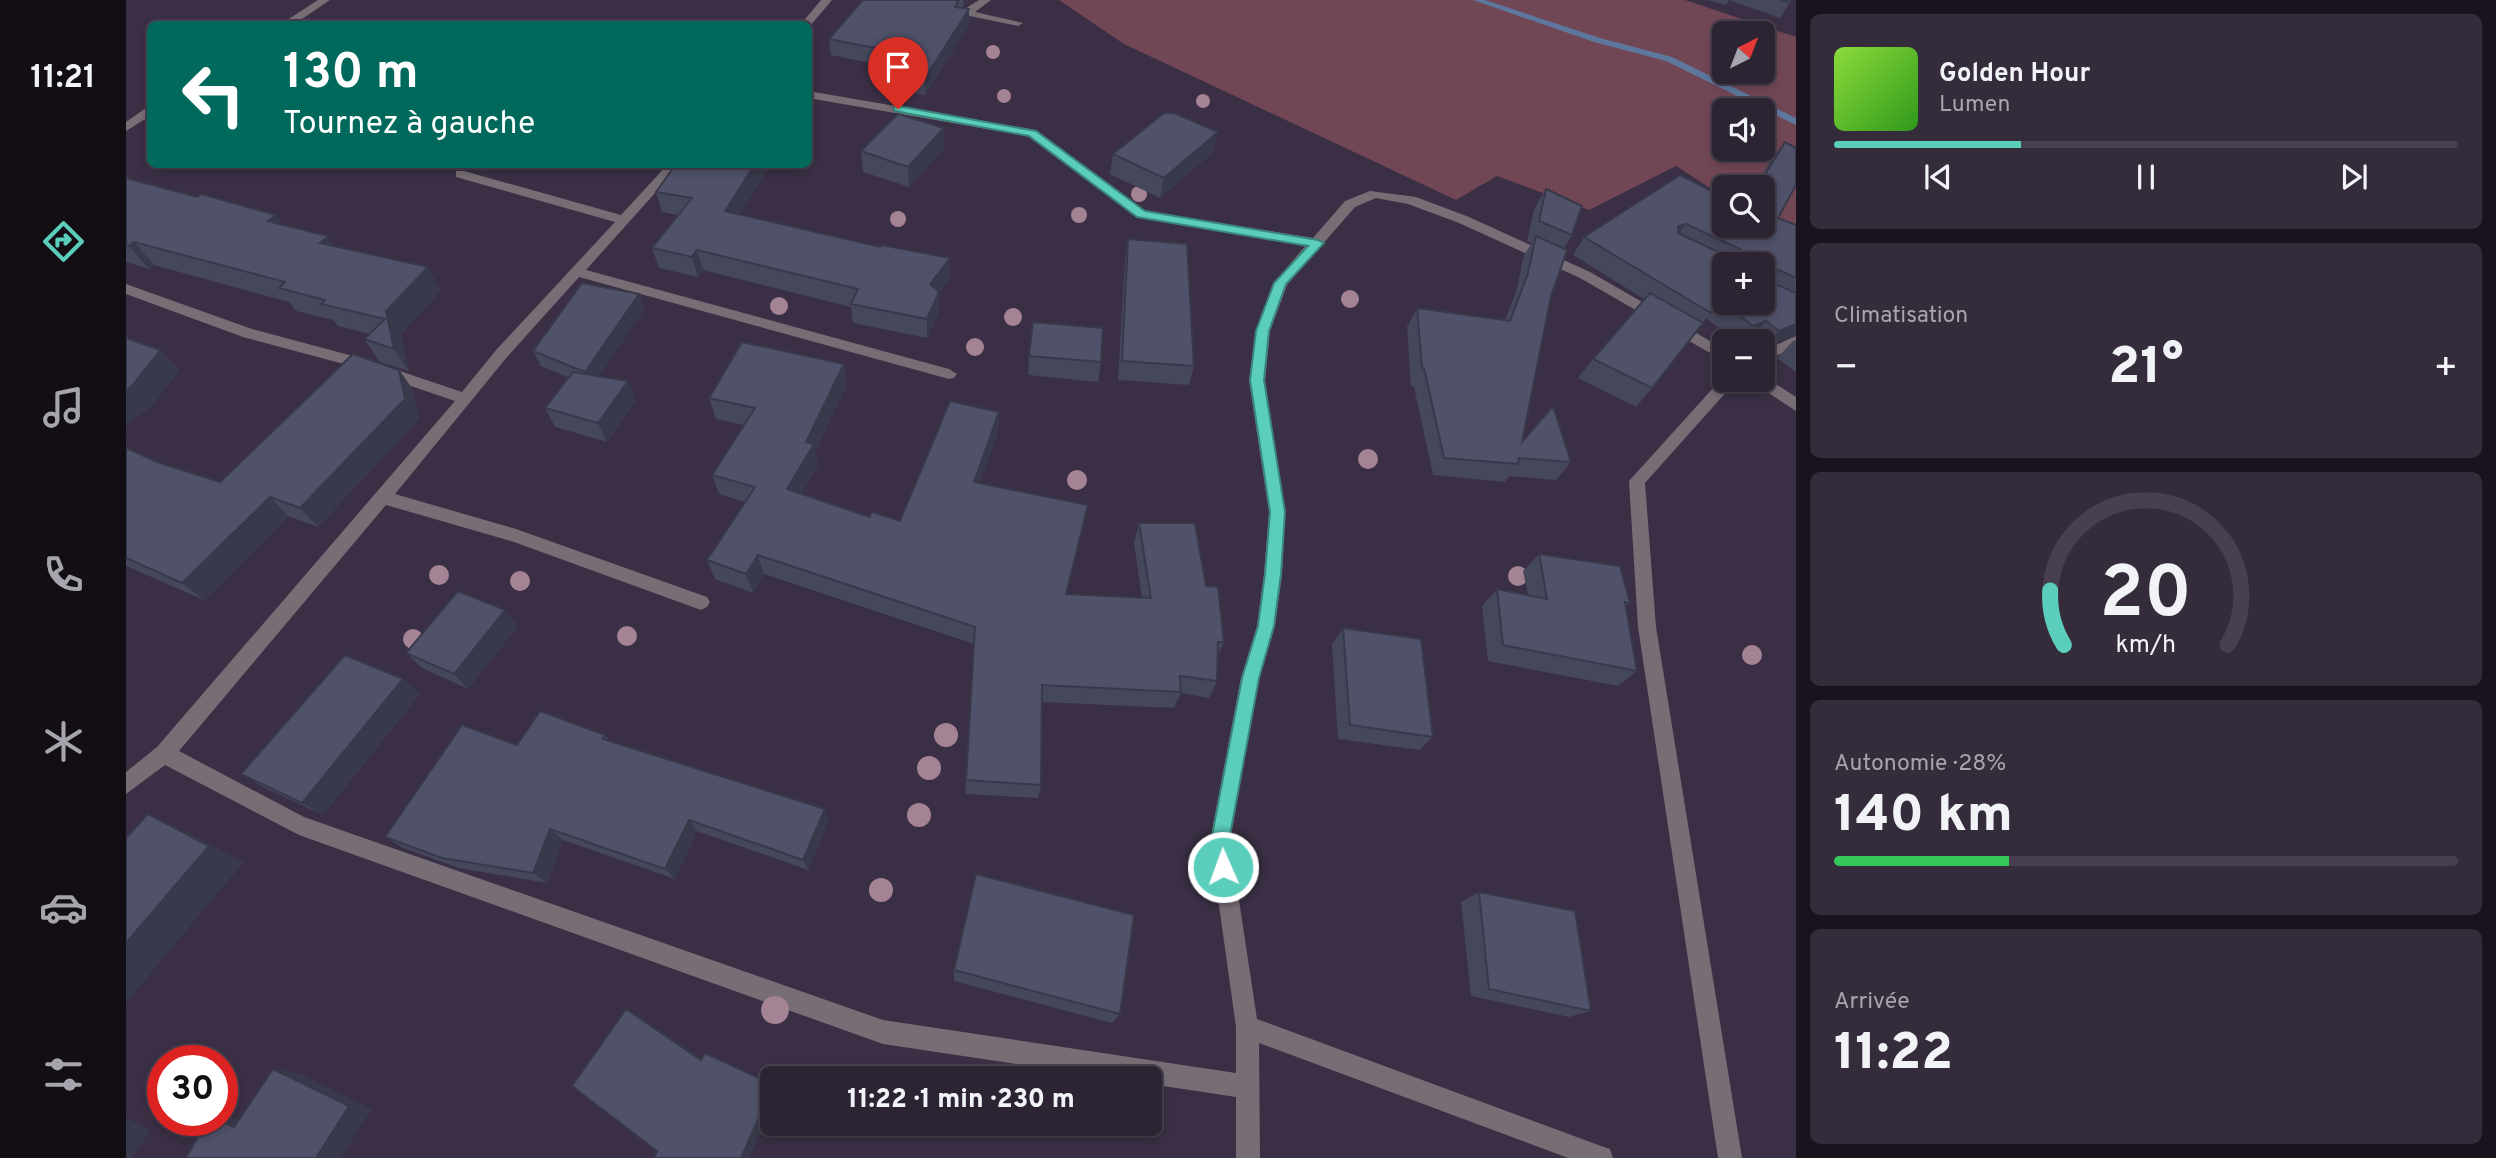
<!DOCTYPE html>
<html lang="fr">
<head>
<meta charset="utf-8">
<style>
	:root { --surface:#2c2333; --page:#342b3b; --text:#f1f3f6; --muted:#a6a4ac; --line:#48404e; --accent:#5bcebb }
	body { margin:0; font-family:Overpass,sans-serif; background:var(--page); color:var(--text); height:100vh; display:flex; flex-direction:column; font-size:26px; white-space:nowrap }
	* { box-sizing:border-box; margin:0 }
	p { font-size:23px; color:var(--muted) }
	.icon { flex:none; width:38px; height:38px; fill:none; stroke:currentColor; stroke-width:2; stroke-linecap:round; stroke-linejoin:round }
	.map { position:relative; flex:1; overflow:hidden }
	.details { display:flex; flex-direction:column; gap:14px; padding:14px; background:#18131c; width:700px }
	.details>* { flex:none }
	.top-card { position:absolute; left:21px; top:21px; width:665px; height:147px; border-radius:10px; box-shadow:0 4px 10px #0003,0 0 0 2px var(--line); background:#00695c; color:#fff; overflow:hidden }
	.needle { width:46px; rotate:42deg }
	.buttons { position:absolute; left:1586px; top:21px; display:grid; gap:14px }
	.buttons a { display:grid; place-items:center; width:63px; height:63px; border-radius:10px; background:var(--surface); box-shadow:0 4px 10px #0003,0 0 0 2px var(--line); font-size:35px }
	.speed { position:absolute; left:21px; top:1045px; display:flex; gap:14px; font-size:35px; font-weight:700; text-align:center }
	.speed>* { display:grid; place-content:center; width:91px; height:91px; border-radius:50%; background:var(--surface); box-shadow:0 4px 10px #0003,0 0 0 2px var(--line); line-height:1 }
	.speed .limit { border:10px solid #d22; background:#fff; color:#111 }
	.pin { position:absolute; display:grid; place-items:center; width:60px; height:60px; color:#fff; margin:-72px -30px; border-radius:50% 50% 50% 0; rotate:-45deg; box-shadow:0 0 7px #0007 }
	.pin .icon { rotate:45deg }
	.me { position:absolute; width:77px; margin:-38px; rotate:358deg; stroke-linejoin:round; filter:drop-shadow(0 0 5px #0008) }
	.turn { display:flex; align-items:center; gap:24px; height:147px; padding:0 21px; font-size:32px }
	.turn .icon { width:91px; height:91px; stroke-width:2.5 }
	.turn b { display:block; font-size:49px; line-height:60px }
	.big { font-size:52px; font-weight:800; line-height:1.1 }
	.details .tile { flex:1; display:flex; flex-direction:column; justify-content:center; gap:10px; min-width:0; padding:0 24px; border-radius:10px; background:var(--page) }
	.details .dial { align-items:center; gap:0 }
	.dial svg { height:182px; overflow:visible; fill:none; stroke:var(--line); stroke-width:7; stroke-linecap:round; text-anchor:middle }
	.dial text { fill:var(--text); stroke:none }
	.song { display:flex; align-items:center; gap:21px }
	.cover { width:84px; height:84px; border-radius:10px; background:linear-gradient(135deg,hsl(90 70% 55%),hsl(110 70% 35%)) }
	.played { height:7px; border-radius:4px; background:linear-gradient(90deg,var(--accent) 30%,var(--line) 30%) }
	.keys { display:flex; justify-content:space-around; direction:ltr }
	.heat { display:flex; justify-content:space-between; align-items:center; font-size:38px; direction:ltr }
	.charge { height:10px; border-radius:5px; background:linear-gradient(90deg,#34c759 28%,var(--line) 0) }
	.trip { position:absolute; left:634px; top:1066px; width:402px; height:70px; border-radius:10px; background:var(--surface); box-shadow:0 4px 10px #0003,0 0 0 2px var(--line); font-weight:800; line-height:70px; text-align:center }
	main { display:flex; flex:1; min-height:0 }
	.dock { display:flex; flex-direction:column; width:126px; justify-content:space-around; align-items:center; background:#120e14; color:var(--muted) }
	.dock .icon { width:49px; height:49px }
	.dock .current { color:var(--accent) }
	.dock b { font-size:32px; color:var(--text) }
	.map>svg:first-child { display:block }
</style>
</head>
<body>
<main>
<nav class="dock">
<b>11:21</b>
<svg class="icon current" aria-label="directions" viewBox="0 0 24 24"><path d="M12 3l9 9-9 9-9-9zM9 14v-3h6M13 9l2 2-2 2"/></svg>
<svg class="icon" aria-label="music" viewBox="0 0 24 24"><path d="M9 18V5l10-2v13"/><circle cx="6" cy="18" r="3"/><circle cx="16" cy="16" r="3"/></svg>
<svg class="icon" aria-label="phone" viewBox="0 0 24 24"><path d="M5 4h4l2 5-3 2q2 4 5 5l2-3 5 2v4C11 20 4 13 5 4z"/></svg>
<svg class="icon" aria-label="climate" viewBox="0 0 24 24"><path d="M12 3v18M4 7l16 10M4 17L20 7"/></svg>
<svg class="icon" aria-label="car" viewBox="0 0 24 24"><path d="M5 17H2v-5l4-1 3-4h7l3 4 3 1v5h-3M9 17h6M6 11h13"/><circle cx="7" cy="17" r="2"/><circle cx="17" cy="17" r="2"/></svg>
<svg class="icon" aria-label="filters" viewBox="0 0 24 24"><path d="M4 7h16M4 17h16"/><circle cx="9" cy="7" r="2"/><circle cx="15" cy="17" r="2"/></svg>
</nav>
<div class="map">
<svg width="1670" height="1158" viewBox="0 0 1670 1158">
	<rect width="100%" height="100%" fill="#3a2f44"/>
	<path fill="#724755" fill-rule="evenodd" d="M933 0H1559L1670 37V245L1636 223V187H1598V197L1550 166 1463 210 1371 176 1330 200 998 44ZM1598 33H1636V72H1598ZM1598 110H1636V149H1598Z"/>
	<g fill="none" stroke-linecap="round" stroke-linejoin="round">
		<path fill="#5d779d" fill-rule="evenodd" d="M1347 0H1359L1474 38 1546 57 1670 118V125L1540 61 1468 42Z"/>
		<path fill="#776d75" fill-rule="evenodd" d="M192 0H204L176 19 197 22 198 24H155Z
			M695 0H706L684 26 675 24Z
			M853 0H865L849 12 897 23 892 26 815 10 820 7 837 10Z
			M682 91 910 130 1019 211 1187 238 1219 201 1244 191 1290 197 1343 217 1464 272 1598 349V361L1454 278 1333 223 1282 204 1250 198 1229 207 1161 285 1144 331 1139 380 1159 512 1156 574 1149 626 1133 678 1104 841 1131 1019 1475 1146 1484 1149 1487 1158H1442L1133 1043 1134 1158H1110V1097L1024 1084V1078H984L757 1044 173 835 39 765 0 794V772L31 747 329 401 229 367 117 337 0 294V284L126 329 238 359 336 392 371 349 489 222 330 177V171H338L495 215 542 164H555L460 270 823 369 831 374 828 378 823 379 453 277 381 357 269 494 390 529 581 597 584 602 581 607 575 610 388 542 260 505 53 751 178 817 757 1020 1110 1073V1027L1084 841 1115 678 1131 626 1138 574 1143 512 1123 380 1130 331 1148 283 1180 245 1010 217 902 136 682 98Z
			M20 108H24V116L0 131V122Z
			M1670 336V347L1636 362V351Z
			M1636 375 1670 397V411L1629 384 1627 380H1636Z
			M1598 376V380H1611L1519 483 1530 627 1616 1158H1592L1512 627 1503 481Z"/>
	</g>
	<g fill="#a38394">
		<circle cx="867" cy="52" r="7"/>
		<circle cx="878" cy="96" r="7"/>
		<circle cx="1077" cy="101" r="7"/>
		<circle cx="1013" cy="194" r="8"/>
		<circle cx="953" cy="215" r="8"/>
		<circle cx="772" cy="219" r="8"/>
		<circle cx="1224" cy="299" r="9"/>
		<circle cx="653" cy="306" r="9"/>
		<circle cx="887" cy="317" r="9"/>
		<circle cx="849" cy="347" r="9"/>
		<circle cx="1242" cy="459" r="10"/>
		<circle cx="951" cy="480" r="10"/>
		<circle cx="313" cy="575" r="10"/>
		<circle cx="1392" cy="576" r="10"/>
		<circle cx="394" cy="581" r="10"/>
		<circle cx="501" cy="636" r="10"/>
		<circle cx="287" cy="639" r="10"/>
		<circle cx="1626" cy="655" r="10"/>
		<circle cx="820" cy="735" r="12"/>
		<circle cx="803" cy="768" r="12"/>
		<circle cx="793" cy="815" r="12"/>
		<circle cx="755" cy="890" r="12"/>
		<circle cx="649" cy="1010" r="14"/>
	</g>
	<path fill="#45475b" d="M737 0H842L837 7H833L843 9V25L799 95 748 86 746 69 749 64 705 55 703 39Z
		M1580 0H1603L1600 5Z
		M1603 0H1666L1654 18Z
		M818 128V148L783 187 737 172 735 151Z
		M1659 142 1652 218 1670 225V335L1636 348V341H1627L1624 339 1616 341H1609L1580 318 1526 388 1510 407 1452 378 1467 359 1518 299 1447 255 1458 237 1554 175 1636 226V187H1628L1645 160Z
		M1087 152 1034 198 984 174 987 154Z
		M316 164H340L335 168 329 169Z
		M550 164H645L614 214 825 278 813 293V312L801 338 727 323 725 307 577 270 572 277 533 268 526 248 552 215 536 212 530 192Z
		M0 178 157 225 315 290 275 334 283 371 254 362 238 339 243 334 212 326 207 320 170 311 163 302 28 265 23 269 0 262Z
		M1420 189 1446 235 1438 249 1425 296 1396 442 1445 462 1430 480 1383 476 1379 482 1307 475 1288 387 1285 386 1281 327 1291 308 1379 320 1390 292 1398 255 1406 243 1401 241 1408 209Z
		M1002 239 1068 366 1063 385 992 380 999 259Z
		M513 294 518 310 473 376 502 381 510 400 481 442 429 427 419 408 443 378 415 366 407 351Z
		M1670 340V372L1651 358 1667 341Z
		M903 356 975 362 972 382 902 375Z
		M718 364 721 385 689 452 692 465 675 494 744 517 774 521 873 412 872 433 854 483 962 505 941 594 1016 598 1008 543 1013 523 1080 586 1098 642 1092 655 1091 681 1083 698 1055 693 1048 708 916 702 915 785 912 798 839 794 848 644 638 574 627 593 589 579 581 560 619 502 593 494 586 475 618 425 590 419 583 398Z
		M273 370 287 390 293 419 192 527 162 516 78 600 0 566V448L31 462 94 482Z
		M1413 554 1504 603 1500 606 1511 671 1492 686 1362 661 1356 606 1371 589 1402 595 1397 571Z
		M392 626 342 689 296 668 280 653Z
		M1217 628 1307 737 1293 750 1212 739 1206 644Z
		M277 679 294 694 197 815 137 787 115 774Z
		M479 735 484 741 699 809 703 821 682 870 571 831 549 879 437 840 421 883 333 868 277 848 259 837 391 745Z
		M1353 892 1465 1011 1443 1017 1345 996 1335 902Z
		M828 970 994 1014 986 1023 828 981Z"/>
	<path fill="#38394a" d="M837 0H842L837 7Z
		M843 9V25L799 95V78Z
		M818 128V148L783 187 782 167Z
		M1092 132 1087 152 1034 198 1038 178Z
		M629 164H645L604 231 599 211Z
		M150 215 166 238 142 221Z
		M1560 224 1547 242 1552 226Z
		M202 236 217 259 194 243Z
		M8 242 28 265 23 269 3 246Z
		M571 250 577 270 572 277 566 257Z
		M824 258 825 278 813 293V312L801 338V319L804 284Z
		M302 267 315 290 275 334 283 371 268 349 260 311Z
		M513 294 518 310 466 387 459 372Z
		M1640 321 1624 339 1613 341 1627 326Z
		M1670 324V335L1636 348 1653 331Z
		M35 350 54 370 26 406 0 426V390Z
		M718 364 721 385 689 452 692 465 666 509 661 489 680 442Z
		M273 370 287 390 293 419 192 527 174 508Z
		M502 381 510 400 481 442 472 423Z
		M873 412 872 433 847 502 848 482Z
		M144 497 162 516 78 600 56 583Z
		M962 505 958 524 937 612 940 594Z
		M632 555 638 574 627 593 620 574Z
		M379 610 392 626 342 689 328 674Z
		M277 679 294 694 197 815 176 803Z
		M699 809 703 821 682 870 677 860Z
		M22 814 59 831 118 862 0 1003V943Z
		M563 820 571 831 549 879 539 869Z
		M424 829 437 840 421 883 407 873Z
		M500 1009 512 1015 585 1065 575 1060Z
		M147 1069 173 1073 246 1109 215 1158H190Z
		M646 1088V1107L623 1158H615Z
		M0 1118 25 1130 6 1158H0Z
		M96 1118 111 1119 135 1129 108 1127 91 1120H96Z"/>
	<path fill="#50526a" stroke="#38394a" stroke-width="2" fill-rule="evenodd" d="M737 0H833L829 7 843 9 799 78 746 69 759 50 703 39Z
		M1654 0H1666L1664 3Z
		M1038 113H1048L1092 132 1038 178 987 154Z
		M772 114 818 128 782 167 735 151Z
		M1659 142 1670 148V185L1652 218 1670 225V278L1653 270 1649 273V284L1670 293V324L1653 331 1640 321 1627 326 1595 301 1585 313 1458 237 1554 175 1598 197V226H1636V187H1631ZM1560 224 1614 249 1615 263 1552 233V226ZM1598 264H1636V303H1598Z
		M550 164H629L599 211 754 247 756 245 824 258 804 284 813 292 801 319 725 304 732 289 571 250 566 257 526 248 566 198 530 192Z
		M0 178 71 197 75 194 150 215 142 221 202 236 194 243 302 267 260 311 268 349 238 339 259 319 195 304 199 300 153 288 159 282 8 242 3 246 0 245Z
		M1420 189 1456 206 1446 235 1413 221Z
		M1410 236 1441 250 1425 296 1396 442 1427 406 1445 462 1393 458 1392 464 1318 458 1298 368H1296L1291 308 1384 321 1402 273Z
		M1002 239 1061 244 1068 366 996 361Z
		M456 283 513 294 459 372 407 351Z
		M1524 293 1577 323 1526 388 1467 359Z
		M907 322 977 328 975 362 903 356Z
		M0 338 35 350 5 387 0 390Z
		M616 342 718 364 680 442 688 444 661 489 744 517 746 512 774 521 824 401 873 412 848 482 962 505 940 594 1025 598 1013 523H1069L1080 586 1092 587 1098 642H1092L1091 681 1054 676 1055 692 916 685 915 785 840 780 849 627 632 555 620 574 581 560 629 487 586 475 629 408 583 398Z
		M227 354 273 370 279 399 174 508 144 497 56 583 0 558V448L31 462 94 482Z
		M447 372 502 381 472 423 419 408Z
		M1413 554 1494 566 1504 603 1499 602 1511 671 1377 645 1371 589 1421 599Z
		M332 591 379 610 328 674 280 653Z
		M1217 628 1295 639 1307 737 1224 725Z
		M219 655 277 679 176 803 115 774Z
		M414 711 479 735 477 739 699 809 677 860 563 820 539 869 424 829 407 873 316 858 259 837 336 725 391 745Z
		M22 814 83 846 0 943V838Z
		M850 874 1008 915 994 1014 828 970Z
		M1353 892 1449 911 1465 1011 1363 989Z
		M500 1009 575 1060 579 1053 646 1084V1088L615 1158H528L531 1151 446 1086Z
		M147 1069 223 1106 190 1158H60L81 1120H91L108 1127Z"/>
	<path fill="#5bcebb" stroke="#3b867a" stroke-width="2" d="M772 106 910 131 1019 211 1192 240 1198 243 1160 284 1143 331 1138 380 1159 512 1155 574 1148 626 1133 678 1103 841 1106 867 1104 873 1097 876 1090 873 1085 841 1116 678 1132 626 1139 574 1144 512 1124 380 1130 331 1148 283 1182 246 1011 217 903 136 768 111V107Z"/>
</svg>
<div class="buttons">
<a><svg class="needle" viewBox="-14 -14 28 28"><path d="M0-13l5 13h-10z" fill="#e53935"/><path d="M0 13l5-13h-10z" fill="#a6a4ac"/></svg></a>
<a><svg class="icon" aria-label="sound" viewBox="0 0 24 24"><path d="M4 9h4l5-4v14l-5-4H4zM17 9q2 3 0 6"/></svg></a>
<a><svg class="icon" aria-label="search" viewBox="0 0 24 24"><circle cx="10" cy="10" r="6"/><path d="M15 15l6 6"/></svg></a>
<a>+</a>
<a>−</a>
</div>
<div class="speed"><div class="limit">30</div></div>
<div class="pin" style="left:772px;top:109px;background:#d93025"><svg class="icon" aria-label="arrive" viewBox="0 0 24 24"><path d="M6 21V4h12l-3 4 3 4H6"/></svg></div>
<svg class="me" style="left:1097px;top:867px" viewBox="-20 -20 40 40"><circle r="17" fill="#5bcebb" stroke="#fff" stroke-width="3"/><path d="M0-11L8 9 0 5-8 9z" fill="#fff"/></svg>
<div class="trip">11:22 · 1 min · 230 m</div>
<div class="top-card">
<div class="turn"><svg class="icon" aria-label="left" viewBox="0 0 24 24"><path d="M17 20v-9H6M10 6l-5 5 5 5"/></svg><div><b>130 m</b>Tournez à gauche</div></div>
</div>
</div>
<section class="details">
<div class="tile">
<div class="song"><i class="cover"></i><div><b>Golden Hour</b><p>Lumen</p></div></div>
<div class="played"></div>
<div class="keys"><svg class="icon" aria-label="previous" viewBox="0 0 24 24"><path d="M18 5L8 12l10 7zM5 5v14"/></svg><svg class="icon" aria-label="pause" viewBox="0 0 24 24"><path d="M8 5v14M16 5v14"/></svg><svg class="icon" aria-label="next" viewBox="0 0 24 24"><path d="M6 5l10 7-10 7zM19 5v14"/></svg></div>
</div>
<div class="tile"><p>Climatisation</p>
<div class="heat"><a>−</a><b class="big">21°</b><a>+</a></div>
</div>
<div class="tile dial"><svg viewBox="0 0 100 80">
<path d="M14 69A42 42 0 1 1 86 69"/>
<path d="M14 69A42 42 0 0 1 8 45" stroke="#5bcebb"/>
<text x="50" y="56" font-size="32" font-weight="700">20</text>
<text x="50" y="72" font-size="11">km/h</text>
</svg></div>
<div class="tile"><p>Autonomie · 28%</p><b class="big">140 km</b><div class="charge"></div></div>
<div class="tile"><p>Arrivée</p><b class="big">11:22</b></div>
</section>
</main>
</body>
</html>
